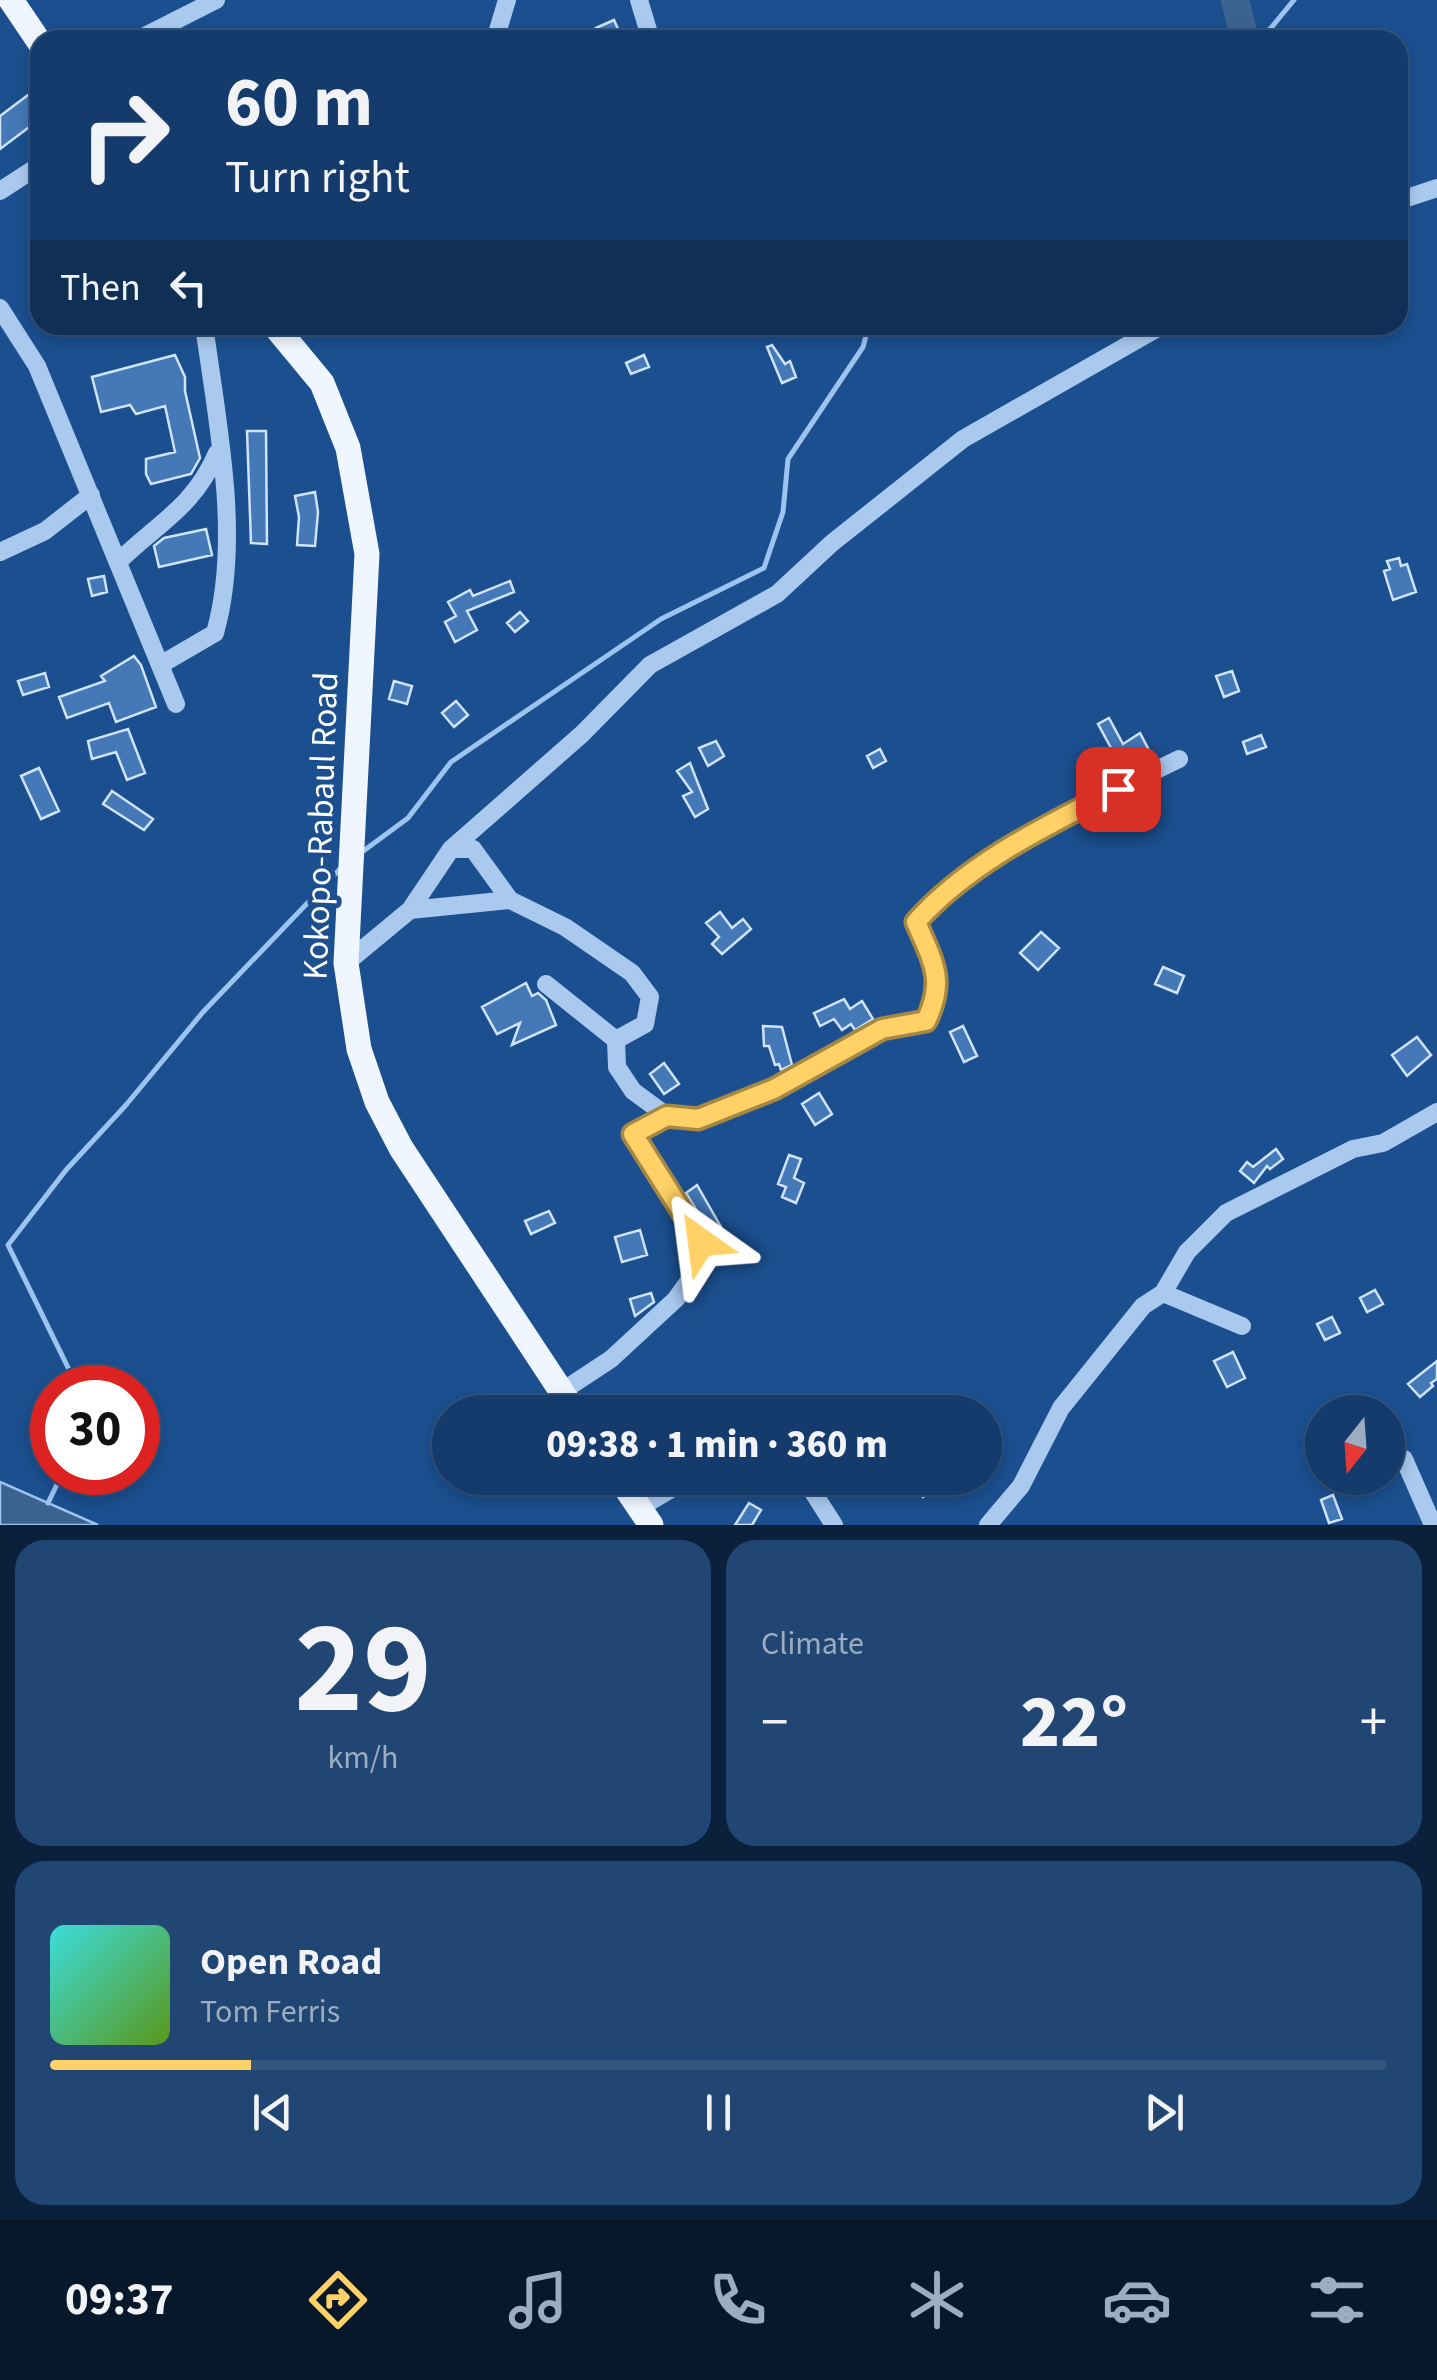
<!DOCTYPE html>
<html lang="en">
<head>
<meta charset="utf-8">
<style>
	:root { --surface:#143b6b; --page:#214673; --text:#f1f3f6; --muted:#9dadc1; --line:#33557e; --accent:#ffd166 }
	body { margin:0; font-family:"Source Sans 3",sans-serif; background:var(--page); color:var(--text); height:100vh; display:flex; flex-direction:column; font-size:38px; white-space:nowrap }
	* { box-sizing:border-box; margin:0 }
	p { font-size:32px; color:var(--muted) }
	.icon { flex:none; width:55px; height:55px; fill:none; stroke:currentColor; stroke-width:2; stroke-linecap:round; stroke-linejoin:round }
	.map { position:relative; height:1525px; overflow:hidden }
	.side { display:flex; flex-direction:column; gap:15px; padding:15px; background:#0b203b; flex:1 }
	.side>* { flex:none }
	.top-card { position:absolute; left:30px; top:30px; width:1378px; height:305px; border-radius:30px; box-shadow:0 5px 15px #0003,0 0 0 2px var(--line); background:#143b6b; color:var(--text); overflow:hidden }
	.needle { width:65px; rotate:197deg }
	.fabs { position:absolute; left:1305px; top:1395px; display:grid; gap:20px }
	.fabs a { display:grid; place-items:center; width:100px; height:100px; border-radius:50%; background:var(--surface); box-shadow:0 5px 15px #0003,0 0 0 2px var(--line); font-size:50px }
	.speed { position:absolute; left:30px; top:1365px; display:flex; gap:20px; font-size:50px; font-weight:700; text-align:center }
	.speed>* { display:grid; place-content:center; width:130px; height:130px; border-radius:50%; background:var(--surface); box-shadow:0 5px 15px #0003,0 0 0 2px var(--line); line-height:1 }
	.speed .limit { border:15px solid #d22; background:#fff; color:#111 }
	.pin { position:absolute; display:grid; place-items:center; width:85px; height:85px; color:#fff; margin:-42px; border-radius:20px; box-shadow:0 5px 15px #0006 }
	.me { position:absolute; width:110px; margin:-55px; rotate:329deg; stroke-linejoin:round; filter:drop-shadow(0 0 8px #0008) }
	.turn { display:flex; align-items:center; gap:35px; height:210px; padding:0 30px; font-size:45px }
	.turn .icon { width:130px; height:130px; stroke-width:2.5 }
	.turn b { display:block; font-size:70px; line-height:85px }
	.then { display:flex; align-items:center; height:95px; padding:0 30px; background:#0003; gap:20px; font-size:38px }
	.big { font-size:75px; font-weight:800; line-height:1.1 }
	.side .card { flex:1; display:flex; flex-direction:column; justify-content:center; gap:15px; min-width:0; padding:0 35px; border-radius:30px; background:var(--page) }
	.side .dial { align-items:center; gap:0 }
	.dial b { font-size:130px; line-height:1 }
	.song { display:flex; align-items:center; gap:30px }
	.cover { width:120px; height:120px; border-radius:15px; background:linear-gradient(135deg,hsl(180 70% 55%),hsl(90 70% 35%)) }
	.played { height:10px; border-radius:5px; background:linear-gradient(90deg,var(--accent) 15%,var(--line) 15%) }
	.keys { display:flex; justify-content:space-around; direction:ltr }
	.heat { display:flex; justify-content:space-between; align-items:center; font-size:55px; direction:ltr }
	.side .tiles { flex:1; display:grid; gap:15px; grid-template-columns:1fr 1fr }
	.card:last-child { grid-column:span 2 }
	.trip { position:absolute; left:432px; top:1395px; width:570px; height:100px; border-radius:50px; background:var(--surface); box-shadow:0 5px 15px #0003,0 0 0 2px var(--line); font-weight:800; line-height:100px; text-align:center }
	.menu { display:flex; height:160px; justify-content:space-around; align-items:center; background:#08182b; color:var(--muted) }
	.menu .icon { width:70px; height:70px }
	.menu .active { color:var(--accent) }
	.menu b { font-size:45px; color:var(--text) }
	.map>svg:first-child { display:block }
</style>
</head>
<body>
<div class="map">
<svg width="1437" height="1525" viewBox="0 0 1437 1525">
	<rect width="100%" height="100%" fill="#1b4f8f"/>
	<path fill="#3c6290" stroke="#9cc4f0" stroke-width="2.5" d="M0 1482 98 1525H0Z"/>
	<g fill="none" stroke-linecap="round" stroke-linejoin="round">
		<path stroke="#9cc4f0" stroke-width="5" d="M1261 40 1294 0
			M362 852 408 818 451 762 661 619 764 568 783 512 788 459 863 347 869 325
			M78 1388 8 1245 66 1170 126 1105 203 1012 341 868
			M48 1503 63 1472"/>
		<path stroke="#3c6290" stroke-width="28" d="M1235 0 1245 40"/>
	</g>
	<path fill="#4478b7" stroke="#cfe3fa" stroke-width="2.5" d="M614 20 623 40H601L596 28Z
		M40 86V101L30 106 40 119 0 149V116Z
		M772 345 785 364 790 361 796 377 782 383 767 347Z
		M175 355 185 377V391L200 458 191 474 151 484 146 474V459L175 452 165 406 136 414 130 405 101 412 92 377Z
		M644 355 649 367 631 374 626 363Z
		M247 431H266L267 544 251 543Z
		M315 492 318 512 315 546 297 545 299 517 295 496Z
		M206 529 212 555 159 567 154 546 164 538Z
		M1399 558 1401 566 1407 564 1416 592 1393 600 1384 571 1390 569 1387 561Z
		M104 576 107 592 92 596 88 579Z
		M510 581 514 592 467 611 477 630 455 642 445 622 456 616 448 602 470 590 473 596Z
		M520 612 528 621 515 632 507 623Z
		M134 656 141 665 156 707 116 722 109 703 67 718 59 697 105 681 101 676Z
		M1232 671 1239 691 1224 697 1216 676Z
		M45 673 49 687 23 695 18 681Z
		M394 681 412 686 407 704 389 699Z
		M456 701 468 715 454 727 442 713Z
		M1109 718 1123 744 1140 733 1153 758 1122 772 1117 763 1106 769 1098 755 1111 748 1098 724Z
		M128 729 145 773 127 780 116 752 92 759 88 741Z
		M1261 735 1266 747 1247 754 1243 742Z
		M716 741 724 756 708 766 699 748Z
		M880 749 886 761 873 768 867 756Z
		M690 763 708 809 695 817 683 796 692 792 677 771Z
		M39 768 59 811 41 819 21 776Z
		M112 791 153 819 144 830 103 804Z
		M720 912 732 928 743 919 751 929 722 954 712 944 719 937 706 923Z
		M1041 932 1059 948 1038 970 1020 953Z
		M1163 967 1184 976 1177 993 1155 984Z
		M526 983 532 996 538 993 546 1000 556 1025 512 1045 520 1023 497 1034 482 1007Z
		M844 999 850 1009 862 1001 873 1019 855 1030 851 1024 842 1030 834 1019 820 1026 814 1013Z
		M763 1026 782 1027 792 1065 781 1070 779 1064 775 1065 769 1046H764Z
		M963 1026 977 1056 964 1062 950 1032Z
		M1417 1037 1431 1055 1407 1076 1392 1055Z
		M664 1063 679 1084 664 1094 650 1074Z
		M819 1093 832 1114 815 1125 802 1104Z
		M1276 1149 1283 1159 1270 1169 1267 1166 1254 1183 1240 1171 1247 1162 1253 1167Z
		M789 1155 801 1159 794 1178 804 1183 796 1203 782 1197 786 1187 778 1184Z
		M697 1185 721 1227 710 1232 686 1193Z
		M549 1211 555 1223 531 1234 525 1221Z
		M640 1230 647 1255 622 1262 615 1237Z
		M1375 1290 1383 1304 1367 1312 1360 1298Z
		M651 1293 654 1302 635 1316 630 1299Z
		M1332 1317 1340 1333 1325 1340 1317 1324Z
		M1233 1352 1245 1378 1227 1387 1214 1361Z
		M1437 1361V1379L1431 1383 1433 1386 1420 1397 1408 1384Z
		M740 1478 741 1492 721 1494 720 1479Z
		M924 1478H954L923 1497 914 1484Z
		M1333 1495 1342 1519 1329 1523 1321 1500Z
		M749 1503 761 1510 752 1525H735Z"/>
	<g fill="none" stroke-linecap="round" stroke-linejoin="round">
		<path stroke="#a9c9ee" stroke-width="18" d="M639 0 651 40
			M137 40 216 0
			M495 40 507 0
			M0 191 40 165
			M1398 201 1437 188
			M0 308 37 366 176 704
			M0 552 45 531 91 495
			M118 562C158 523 194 507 217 453
			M160 665 215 633C242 538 217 422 204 325
			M451 849 582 734 650 665 777 594 832 543 963 439 1163 325
			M410 910 510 900
			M346 963 410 910 451 849H473L510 900 565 927 632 973 650 997 645 1024 616 1040 617 1067 633 1091 667 1116 697 1119 774 1089 882 1029 925 1021C946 980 934 962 916 922 979 850 1094 801 1179 759
			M546 984 616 1040
			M1163 1293 1187 1252 1226 1213 1353 1149 1383 1143 1437 1112
			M561 1392 611 1359 676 1299 693 1275 701 1241 633 1134 667 1116
			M1404 1459 1433 1525
			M804 1478 834 1525
			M639 1508 690 1478
			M988 1525 1021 1486 1061 1408 1143 1306 1163 1293 1242 1326"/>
		<path stroke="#f0f6ff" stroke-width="25" d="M11 0 40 43
			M274 325 322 383 348 448 367 554 346 963 359 1049 377 1102 401 1148 575 1412
			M619 1478 651 1525"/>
	</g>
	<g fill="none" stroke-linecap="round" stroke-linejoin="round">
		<g stroke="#a68842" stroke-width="25">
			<path id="route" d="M701 1242 633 1134 667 1116 698 1119 774 1089 882 1029 926 1021C946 980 933 962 916 922 969 862 1048 825 1118 789"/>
		</g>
		<use href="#route" stroke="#ffd166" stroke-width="18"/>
	</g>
	<g text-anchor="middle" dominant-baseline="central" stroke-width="10" stroke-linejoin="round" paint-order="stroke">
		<g font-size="35" fill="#fff" stroke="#1b4f8f">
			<text transform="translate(321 826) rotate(-88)">Kokopo-Rabaul Road</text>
		</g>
	</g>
</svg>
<div class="fabs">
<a><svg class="needle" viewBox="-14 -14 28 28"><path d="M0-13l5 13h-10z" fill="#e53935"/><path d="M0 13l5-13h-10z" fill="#9dadc1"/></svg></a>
</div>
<div class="speed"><div class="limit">30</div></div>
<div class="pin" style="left:1118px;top:789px;background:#d93025"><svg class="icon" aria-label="arrive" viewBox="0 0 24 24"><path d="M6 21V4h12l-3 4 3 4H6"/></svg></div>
<svg class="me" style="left:701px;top:1242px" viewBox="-20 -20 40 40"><path d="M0-17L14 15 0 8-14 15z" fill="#ffd166" stroke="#fff" stroke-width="4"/></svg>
<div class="trip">09:38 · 1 min · 360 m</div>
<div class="top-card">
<div class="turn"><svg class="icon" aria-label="right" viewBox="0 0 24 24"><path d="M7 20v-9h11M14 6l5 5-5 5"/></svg><div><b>60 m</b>Turn right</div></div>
<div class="then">Then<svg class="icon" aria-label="left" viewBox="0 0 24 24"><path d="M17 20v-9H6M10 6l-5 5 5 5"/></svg></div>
</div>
</div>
<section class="side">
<div class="tiles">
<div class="card dial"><b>29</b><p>km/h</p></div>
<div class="card"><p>Climate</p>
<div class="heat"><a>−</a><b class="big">22°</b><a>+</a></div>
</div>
<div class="card">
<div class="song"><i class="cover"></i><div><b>Open Road</b><p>Tom Ferris</p></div></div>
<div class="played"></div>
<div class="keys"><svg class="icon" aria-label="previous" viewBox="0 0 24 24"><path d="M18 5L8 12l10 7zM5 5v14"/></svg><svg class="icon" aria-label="pause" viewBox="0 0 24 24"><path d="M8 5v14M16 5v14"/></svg><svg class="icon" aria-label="next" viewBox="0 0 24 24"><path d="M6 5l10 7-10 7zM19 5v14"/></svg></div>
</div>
</div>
</section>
<nav class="menu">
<b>09:37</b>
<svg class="icon active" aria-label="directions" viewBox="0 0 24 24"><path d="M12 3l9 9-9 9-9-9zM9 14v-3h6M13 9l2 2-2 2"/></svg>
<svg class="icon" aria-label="music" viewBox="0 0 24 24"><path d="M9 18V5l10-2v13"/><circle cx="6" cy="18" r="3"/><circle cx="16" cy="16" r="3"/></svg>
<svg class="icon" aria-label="phone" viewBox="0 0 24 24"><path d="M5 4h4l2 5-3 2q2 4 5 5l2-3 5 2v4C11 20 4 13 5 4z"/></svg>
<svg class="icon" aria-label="climate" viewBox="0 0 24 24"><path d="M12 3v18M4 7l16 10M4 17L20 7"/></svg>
<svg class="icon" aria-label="car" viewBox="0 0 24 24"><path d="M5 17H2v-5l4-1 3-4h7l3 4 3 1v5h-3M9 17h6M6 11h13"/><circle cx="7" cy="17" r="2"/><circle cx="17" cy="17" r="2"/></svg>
<svg class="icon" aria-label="filters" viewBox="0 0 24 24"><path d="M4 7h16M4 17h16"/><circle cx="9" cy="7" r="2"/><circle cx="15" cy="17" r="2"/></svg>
</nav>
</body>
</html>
